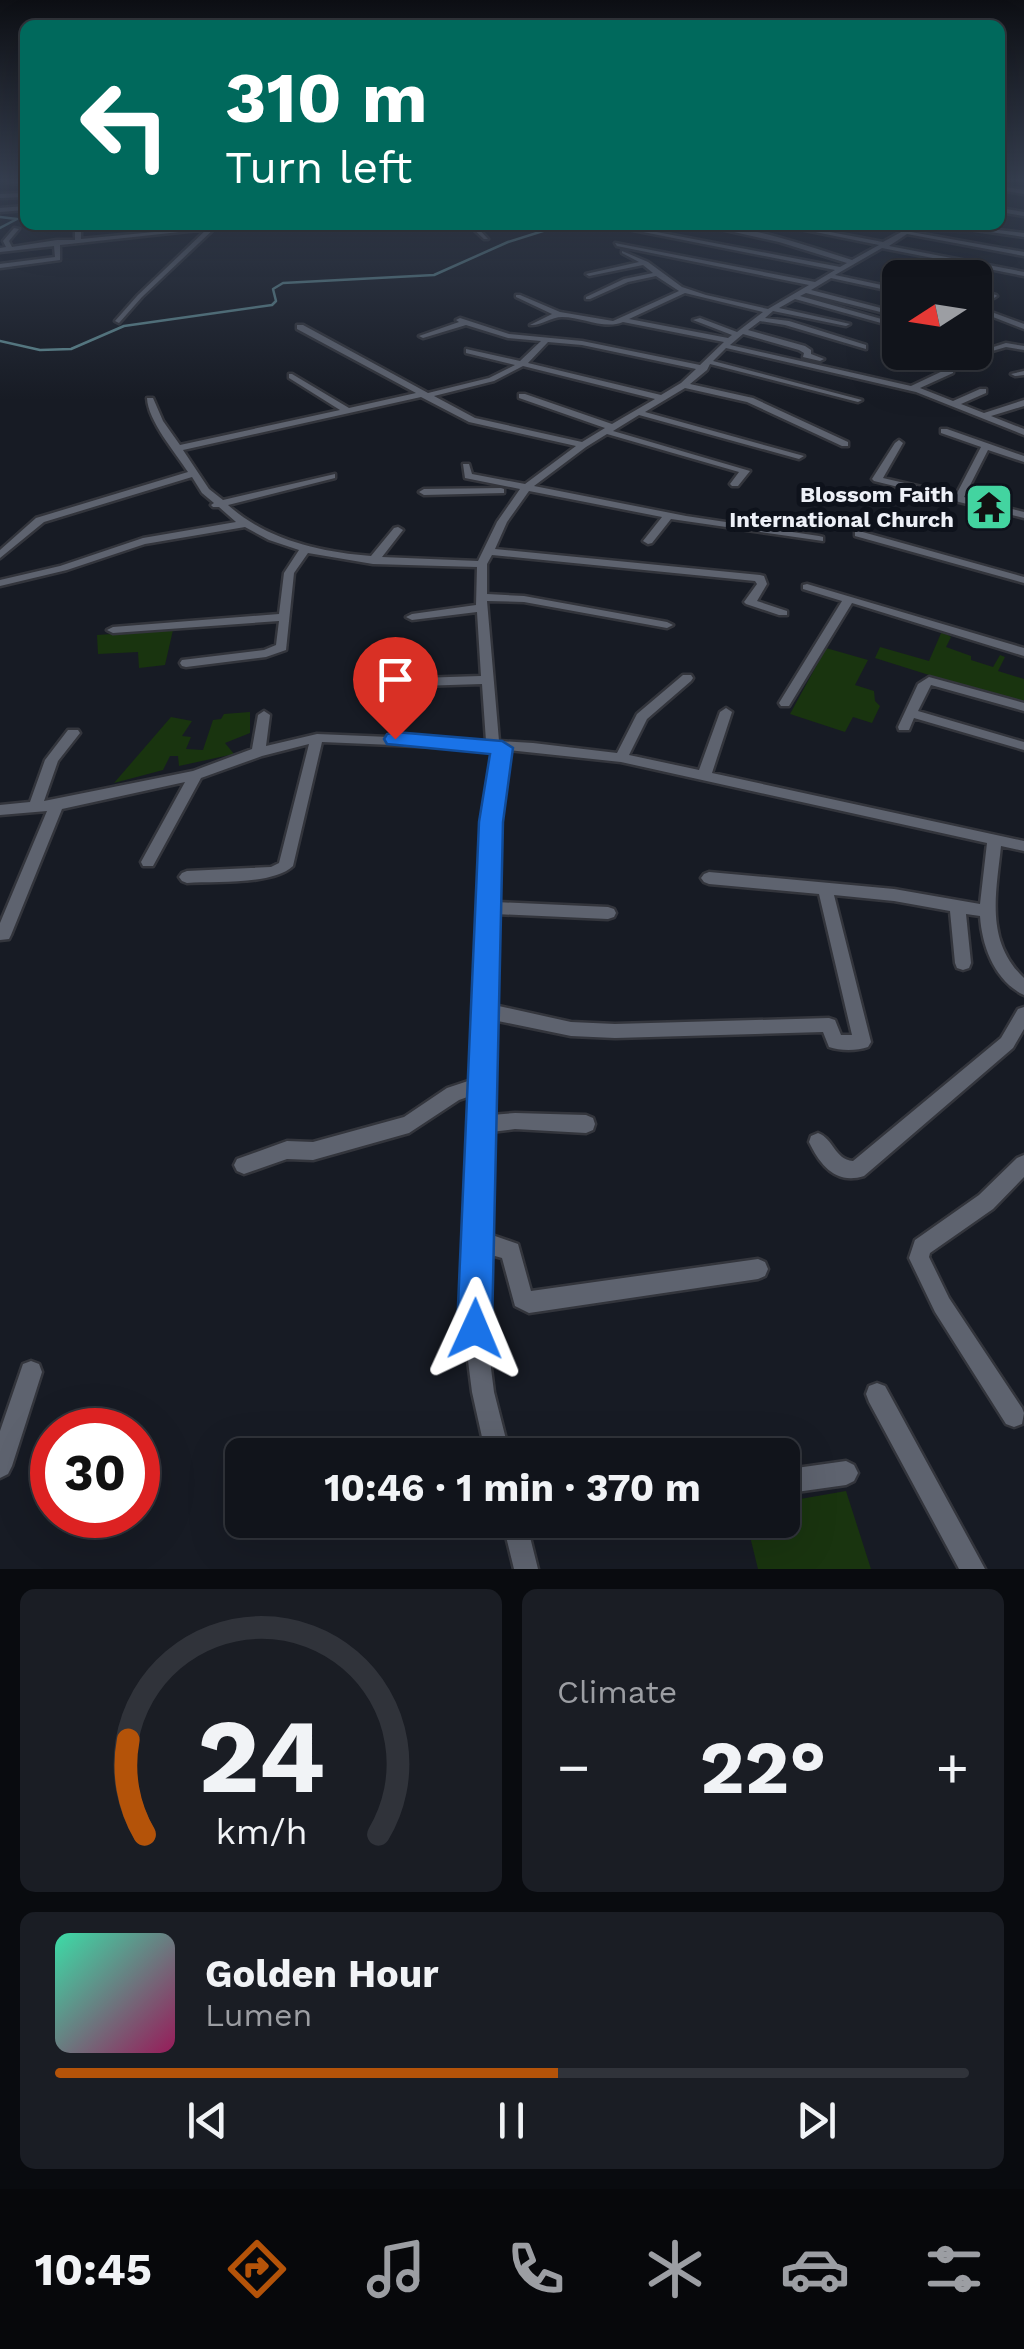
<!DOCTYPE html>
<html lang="en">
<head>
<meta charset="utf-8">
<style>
	:root { --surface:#11141b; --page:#1a1d24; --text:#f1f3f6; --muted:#9c9ea3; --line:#30333a; --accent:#b45309 }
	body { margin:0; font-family:"Work Sans",sans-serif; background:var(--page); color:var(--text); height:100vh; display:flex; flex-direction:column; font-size:38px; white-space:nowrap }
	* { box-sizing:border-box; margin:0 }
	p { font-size:32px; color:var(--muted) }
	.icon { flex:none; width:55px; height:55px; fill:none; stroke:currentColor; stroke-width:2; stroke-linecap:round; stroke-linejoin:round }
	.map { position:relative; height:1569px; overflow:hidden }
	.sheet { display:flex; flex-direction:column; gap:20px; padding:20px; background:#090b0f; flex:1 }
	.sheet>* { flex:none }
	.hud { position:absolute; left:20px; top:20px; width:985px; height:210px; border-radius:15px; box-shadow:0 10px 40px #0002,0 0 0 2px var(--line); background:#00695c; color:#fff; overflow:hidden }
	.needle { width:65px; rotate:258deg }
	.buttons { position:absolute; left:882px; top:260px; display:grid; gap:20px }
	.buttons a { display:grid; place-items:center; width:110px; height:110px; border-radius:15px; background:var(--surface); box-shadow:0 10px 40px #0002,0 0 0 2px var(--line); font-size:50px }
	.speed { position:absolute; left:30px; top:1408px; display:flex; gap:20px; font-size:50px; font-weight:700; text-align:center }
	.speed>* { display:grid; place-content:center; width:130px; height:130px; border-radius:50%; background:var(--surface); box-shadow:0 10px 40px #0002,0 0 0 2px var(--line); line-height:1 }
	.speed .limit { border:15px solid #d22; background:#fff; color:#111 }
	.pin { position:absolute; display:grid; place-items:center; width:85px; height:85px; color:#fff; margin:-102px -42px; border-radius:50% 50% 50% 0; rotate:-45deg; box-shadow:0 0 10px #0007 }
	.pin .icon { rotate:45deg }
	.me { position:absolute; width:110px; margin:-55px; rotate:1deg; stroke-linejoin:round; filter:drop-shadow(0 0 8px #0008) }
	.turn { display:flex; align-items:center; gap:35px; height:210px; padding:0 40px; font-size:45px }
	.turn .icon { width:130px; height:130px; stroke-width:2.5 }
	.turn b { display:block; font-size:70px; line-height:85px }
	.big { font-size:75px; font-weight:700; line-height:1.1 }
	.sheet .widget { flex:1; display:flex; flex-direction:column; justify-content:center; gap:15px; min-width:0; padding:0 35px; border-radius:15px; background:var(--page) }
	.sheet .dial { align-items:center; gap:0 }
	.dial svg { height:260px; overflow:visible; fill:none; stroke:var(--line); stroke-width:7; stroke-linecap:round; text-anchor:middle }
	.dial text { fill:var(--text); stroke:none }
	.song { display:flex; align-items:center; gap:30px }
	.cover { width:120px; height:120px; border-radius:15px; background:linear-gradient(135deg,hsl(160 70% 55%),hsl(330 70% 35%)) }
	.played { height:10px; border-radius:5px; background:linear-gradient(90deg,var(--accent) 55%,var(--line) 55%) }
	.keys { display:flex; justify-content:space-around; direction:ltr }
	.heat { display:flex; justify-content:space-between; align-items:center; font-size:55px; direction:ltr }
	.sheet .tiles { flex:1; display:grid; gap:20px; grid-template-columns:1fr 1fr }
	.widget:last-child { grid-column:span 2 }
	.trip { position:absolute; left:225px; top:1438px; width:575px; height:100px; border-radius:15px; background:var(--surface); box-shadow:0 10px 40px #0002,0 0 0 2px var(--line); font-weight:700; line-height:100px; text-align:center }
	.menu { display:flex; height:160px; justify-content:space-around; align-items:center; background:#07080b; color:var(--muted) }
	.menu .icon { width:70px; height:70px }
	.menu .selected { color:var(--accent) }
	.menu b { font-size:45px; color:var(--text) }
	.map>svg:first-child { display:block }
</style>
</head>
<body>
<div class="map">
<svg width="1024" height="1569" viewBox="0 0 1024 1569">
	<rect width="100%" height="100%" fill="#171b24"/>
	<path fill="#19340f" d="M173 630 165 665 139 668 138 652 98 654 97 635Z
		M942 631 951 637 946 647 971 656V660L993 667 1000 655 1005 657 998 671 1024 679V705L875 658 880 647 929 661Z
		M826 648 868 660 855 685 874 691 875 701 880 706 872 723 853 717 845 732 790 714Z
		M250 712V733L225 743 234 754 179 766 178 756H170L163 770 114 783 171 717 192 721 182 736 191 737 186 749 203 750 213 720 221 719 224 714Z
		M846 1491 871 1569H758L746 1520H782L783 1502Z"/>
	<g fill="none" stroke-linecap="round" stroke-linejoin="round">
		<path stroke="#5e888f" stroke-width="2.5" d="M0 217 17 219 0 228
			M0 341 40 350 71 349 124 326 272 305 276 301 273 289 283 283 434 275 508 242 562 225"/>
		<g stroke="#33353c" stroke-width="5">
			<path id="street" d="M25 180V184L8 183Z
				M1000 186 1024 190V194L1000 190Z
				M25 193V197L0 198V194Z
				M25 206V210L0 212V208Z
				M1000 208 1024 212V216L1000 212Z
				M75 225H81V239L217 226 142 297 119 323 115 321 138 295 207 229 60 245V260L0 268V264L55 257 54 246 0 252V248L6 247 3 241 14 228 19 229 9 241 12 247 57 240H75Z
				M469 225H475L488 239H484Z
				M608 225H620L840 267 847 263 779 242 703 225C750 225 807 246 852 260L879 245 781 225H793L883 242 914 225H921L911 232 1024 252V256L907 234 889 246 1024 272V276L882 248 835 275 900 289V293L831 278 811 290 900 313V317L806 293 800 296 899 324V328L795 299 779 308 850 324 846 326 773 311 765 318 789 321 866 345V349L785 325 760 321 748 330 805 346 811 350V354L824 359 820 361 803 357 804 353 799 350 743 334 730 345 911 386 947 369H953V373L920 388 953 401 980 389H986V393L961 404 984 413 1024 400V406L991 416 1024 429V435L916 392 726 348 713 361 862 400 858 402 710 364 707 370 690 384 753 398 848 442V446H842L747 402 685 388 645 412 804 456 799 459 639 415 613 431 750 471 738 486H732L730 484 739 472 607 434 586 447 534 486 686 516 819 536 823 537V541L671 519 652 543 648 544 643 541 662 517 529 491 507 522 495 549 760 575 764 576 767 584 757 601 787 611V615H779L746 604 744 602 757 584 755 581 492 555 487 564V594L524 596 667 622 673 625 667 628 524 602 487 601 499 741 533 743 617 753 637 714 683 675H691L693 678 691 681 647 719 629 755 699 770 720 712 726 708 732 712 712 773 1024 841V851L1001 846C996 894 985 941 1024 978V995C995 981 982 947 980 916L966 914 971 963 969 968 963 970 957 968 955 963 950 911 894 901 834 895 871 1042 868 1047C857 1051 840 1051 829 1047L823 1032 615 1038 571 1036 493 1020 491 1115 515 1113 586 1115 593 1118 595 1124 593 1130 586 1133 515 1129 491 1132 488 1238 495 1236 518 1244 531 1291 758 1259 765 1262 768 1269 765 1276 758 1279 529 1313 515 1306 502 1258 495 1256 487 1259 486 1329 494 1392 510 1455H486L472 1392 464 1329 473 1095 459 1100 409 1133 313 1160 287 1159 244 1174 237 1171 234 1165 237 1159 287 1141 313 1142 404 1117 447 1088 474 1079 476 1015 474 1010 477 1005 484 822 495 752 487 749 322 742 293 866C273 885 216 881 187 883L182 881 179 877 182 873 187 871 271 867 279 863 309 744 262 756 201 778 153 866H143L141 862 185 782 62 809 11 935 9 939 0 940V923L47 811 0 815V805L30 802 45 760 68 730H78L80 733 58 761 44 801 193 771 252 749 258 715 264 711 270 715 266 746 317 734 486 741 482 684 419 686 413 682 419 678 481 676 477 612 412 620 406 617 412 614 476 605 477 567 373 564 308 553 294 573 286 650 266 657 186 667 182 666 180 663 182 660 264 650 276 645 279 621 113 633 107 630 113 627 279 614 284 573 299 550 269 540 245 527 145 544 67 570 0 586V580L60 566 143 538 236 522 219 507H213L211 505 214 503 202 493 192 477 44 522 0 558V550L36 518 188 472C175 452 148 421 147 398H153L163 421 180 445 340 410 289 378V374H292L349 408 416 393 297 329V325H303L428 393 489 378 515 365 466 353V349L520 361 541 341 508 338 466 325 423 338 419 336 459 322 456 320 460 318 509 334 582 341 700 365 724 342 623 322C604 330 583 317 562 317 551 317 541 326 530 325L552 314 516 297V295H520L560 312 613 321 679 291 656 276 628 282 590 299H586V297L624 279 653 273 643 265 589 276 586 274 639 262 622 253V251L648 262 682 287 706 295 768 309 809 285 617 246 615 243 815 282 835 270ZM685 293 763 312 737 332 700 318 693 320 732 335 728 338 629 319ZM548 342 582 345 696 369 681 383 661 395 528 363ZM523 366 655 399 612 424 525 394H519V398L605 428 582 442 475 418 434 396 494 381ZM421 397 469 422 576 446 525 484 472 474 469 464H463L465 478 520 489 497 522 478 561 382 557 403 530 398 527 394 528 371 556C320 552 267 540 228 505L335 478V474L223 500 209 489 183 450ZM508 750 621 762 987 843 980 904 894 889 709 872 704 874 701 878 704 882 709 884 819 894 852 1035H841L835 1020 829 1018 615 1024 571 1022 494 1005 496 914 608 919 614 917 616 913 614 909 608 907 496 902 498 822Z
				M953 225 1024 233V237L956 227Z
				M975 290 996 295 997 296 994 298 975 294Z
				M975 306 1024 324V329L975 310Z
				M1006 343 1024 346V350L1006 347 982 354 978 352Z
				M1024 371V375L1015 376 1011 374Z
				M941 429H947L1024 456V462L988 450 964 497 1024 512V518L874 481 872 479 895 443 899 440 903 443 883 478 956 495 981 447 941 433Z
				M501 488 504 489V493L424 495 419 492 424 489Z
				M859 531 1024 577V583L855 536V532Z
				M807 584 1024 648V656L852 603 789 706H781L779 703 842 601 803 589V585Z
				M929 677 1024 703V711L931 685 918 711 1024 742V750L914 718 909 730H899L898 727 918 684Z
				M1024 1007V1029L1013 1048 864 1176C836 1185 820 1165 809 1142L811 1136 818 1133C834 1139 834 1159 853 1161L1001 1038 1018 1009Z
				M1024 1155V1177L993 1209 930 1253 929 1257 949 1298 1022 1408 1024 1413 1022 1424 1014 1427 1006 1424 935 1312 909 1258 915 1240 979 1195 1017 1158Z
				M31 1361 39 1364 42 1372 12 1466 8 1474 0 1478V1431L23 1364Z
				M877 1383 885 1386 985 1569H959L869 1402 866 1394 869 1386Z
				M846 1461 854 1465 858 1473 854 1481 846 1485 782 1494V1470Z
				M502 1520H562L559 1529 530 1537 538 1569H514Z"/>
		</g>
		<use href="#street" fill="#5e636f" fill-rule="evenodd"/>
	</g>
	<linearGradient id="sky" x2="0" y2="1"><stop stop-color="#0d0f14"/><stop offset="0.45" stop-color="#363f50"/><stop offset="1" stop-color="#363f50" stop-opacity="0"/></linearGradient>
	<rect width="1024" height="400" fill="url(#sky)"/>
	<path fill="#1a73e8" stroke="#114b97" stroke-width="2.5" d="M395 732 502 741 513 748 503 822 492 1329 487 1342 475 1347 462 1342 457 1329 479 822 490 754 387 744 384 739 387 734Z"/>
	<defs>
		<g id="temple-square" transform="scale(2.5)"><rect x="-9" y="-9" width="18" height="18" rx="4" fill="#43d4a0" stroke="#0e121b"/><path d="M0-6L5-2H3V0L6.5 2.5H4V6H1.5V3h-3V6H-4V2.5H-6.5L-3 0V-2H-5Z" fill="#111"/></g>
	</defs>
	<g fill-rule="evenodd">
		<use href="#temple-square" x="989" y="507"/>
	</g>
	<g text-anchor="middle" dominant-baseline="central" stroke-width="10" stroke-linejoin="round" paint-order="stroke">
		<g font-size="22" font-weight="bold" fill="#edf0f7" stroke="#0e121b" text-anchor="end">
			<text x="954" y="494">Blossom Faith<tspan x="954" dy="25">International Church</tspan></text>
		</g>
	</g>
</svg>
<div class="buttons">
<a><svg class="needle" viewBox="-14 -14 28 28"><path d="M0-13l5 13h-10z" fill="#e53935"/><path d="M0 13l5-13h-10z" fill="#9c9ea3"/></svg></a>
</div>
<div class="speed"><div class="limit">30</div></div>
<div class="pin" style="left:395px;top:739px;background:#d93025"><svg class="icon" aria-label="arrive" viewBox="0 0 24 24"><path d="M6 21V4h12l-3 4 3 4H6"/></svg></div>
<svg class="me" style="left:475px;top:1329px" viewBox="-20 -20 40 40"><path d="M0-17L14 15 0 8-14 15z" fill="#1a73e8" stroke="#fff" stroke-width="4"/></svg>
<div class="trip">10:46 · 1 min · 370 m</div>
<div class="hud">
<div class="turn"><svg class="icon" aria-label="left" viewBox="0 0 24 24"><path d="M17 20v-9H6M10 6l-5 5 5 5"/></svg><div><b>310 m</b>Turn left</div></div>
</div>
</div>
<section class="sheet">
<div class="tiles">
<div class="widget dial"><svg viewBox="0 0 100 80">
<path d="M14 69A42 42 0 1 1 86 69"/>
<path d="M14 69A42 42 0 0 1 9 40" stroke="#b45309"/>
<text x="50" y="56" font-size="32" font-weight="700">24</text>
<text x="50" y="72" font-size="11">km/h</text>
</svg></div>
<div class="widget"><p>Climate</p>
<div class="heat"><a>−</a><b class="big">22°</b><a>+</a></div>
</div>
<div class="widget">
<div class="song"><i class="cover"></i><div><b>Golden Hour</b><p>Lumen</p></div></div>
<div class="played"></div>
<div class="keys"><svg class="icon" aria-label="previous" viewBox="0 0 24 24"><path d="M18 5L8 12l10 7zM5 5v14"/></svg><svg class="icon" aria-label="pause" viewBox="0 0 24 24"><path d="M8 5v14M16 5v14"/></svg><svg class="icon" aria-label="next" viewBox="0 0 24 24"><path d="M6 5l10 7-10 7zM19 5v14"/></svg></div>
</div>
</div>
</section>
<nav class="menu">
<b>10:45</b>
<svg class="icon selected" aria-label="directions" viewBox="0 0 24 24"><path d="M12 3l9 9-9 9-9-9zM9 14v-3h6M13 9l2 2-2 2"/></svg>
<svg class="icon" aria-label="music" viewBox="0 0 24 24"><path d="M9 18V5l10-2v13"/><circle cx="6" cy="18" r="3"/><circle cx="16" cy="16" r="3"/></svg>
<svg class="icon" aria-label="phone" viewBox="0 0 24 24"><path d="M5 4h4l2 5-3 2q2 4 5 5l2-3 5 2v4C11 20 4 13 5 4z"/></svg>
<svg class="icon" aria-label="climate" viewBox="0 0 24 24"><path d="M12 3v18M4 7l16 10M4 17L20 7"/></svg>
<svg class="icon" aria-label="car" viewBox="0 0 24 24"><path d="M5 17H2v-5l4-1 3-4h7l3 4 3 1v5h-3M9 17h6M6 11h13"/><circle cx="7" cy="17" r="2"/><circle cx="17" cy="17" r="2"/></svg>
<svg class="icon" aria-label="filters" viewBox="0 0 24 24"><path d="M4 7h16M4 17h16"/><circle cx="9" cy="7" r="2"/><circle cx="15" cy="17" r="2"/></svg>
</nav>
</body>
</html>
